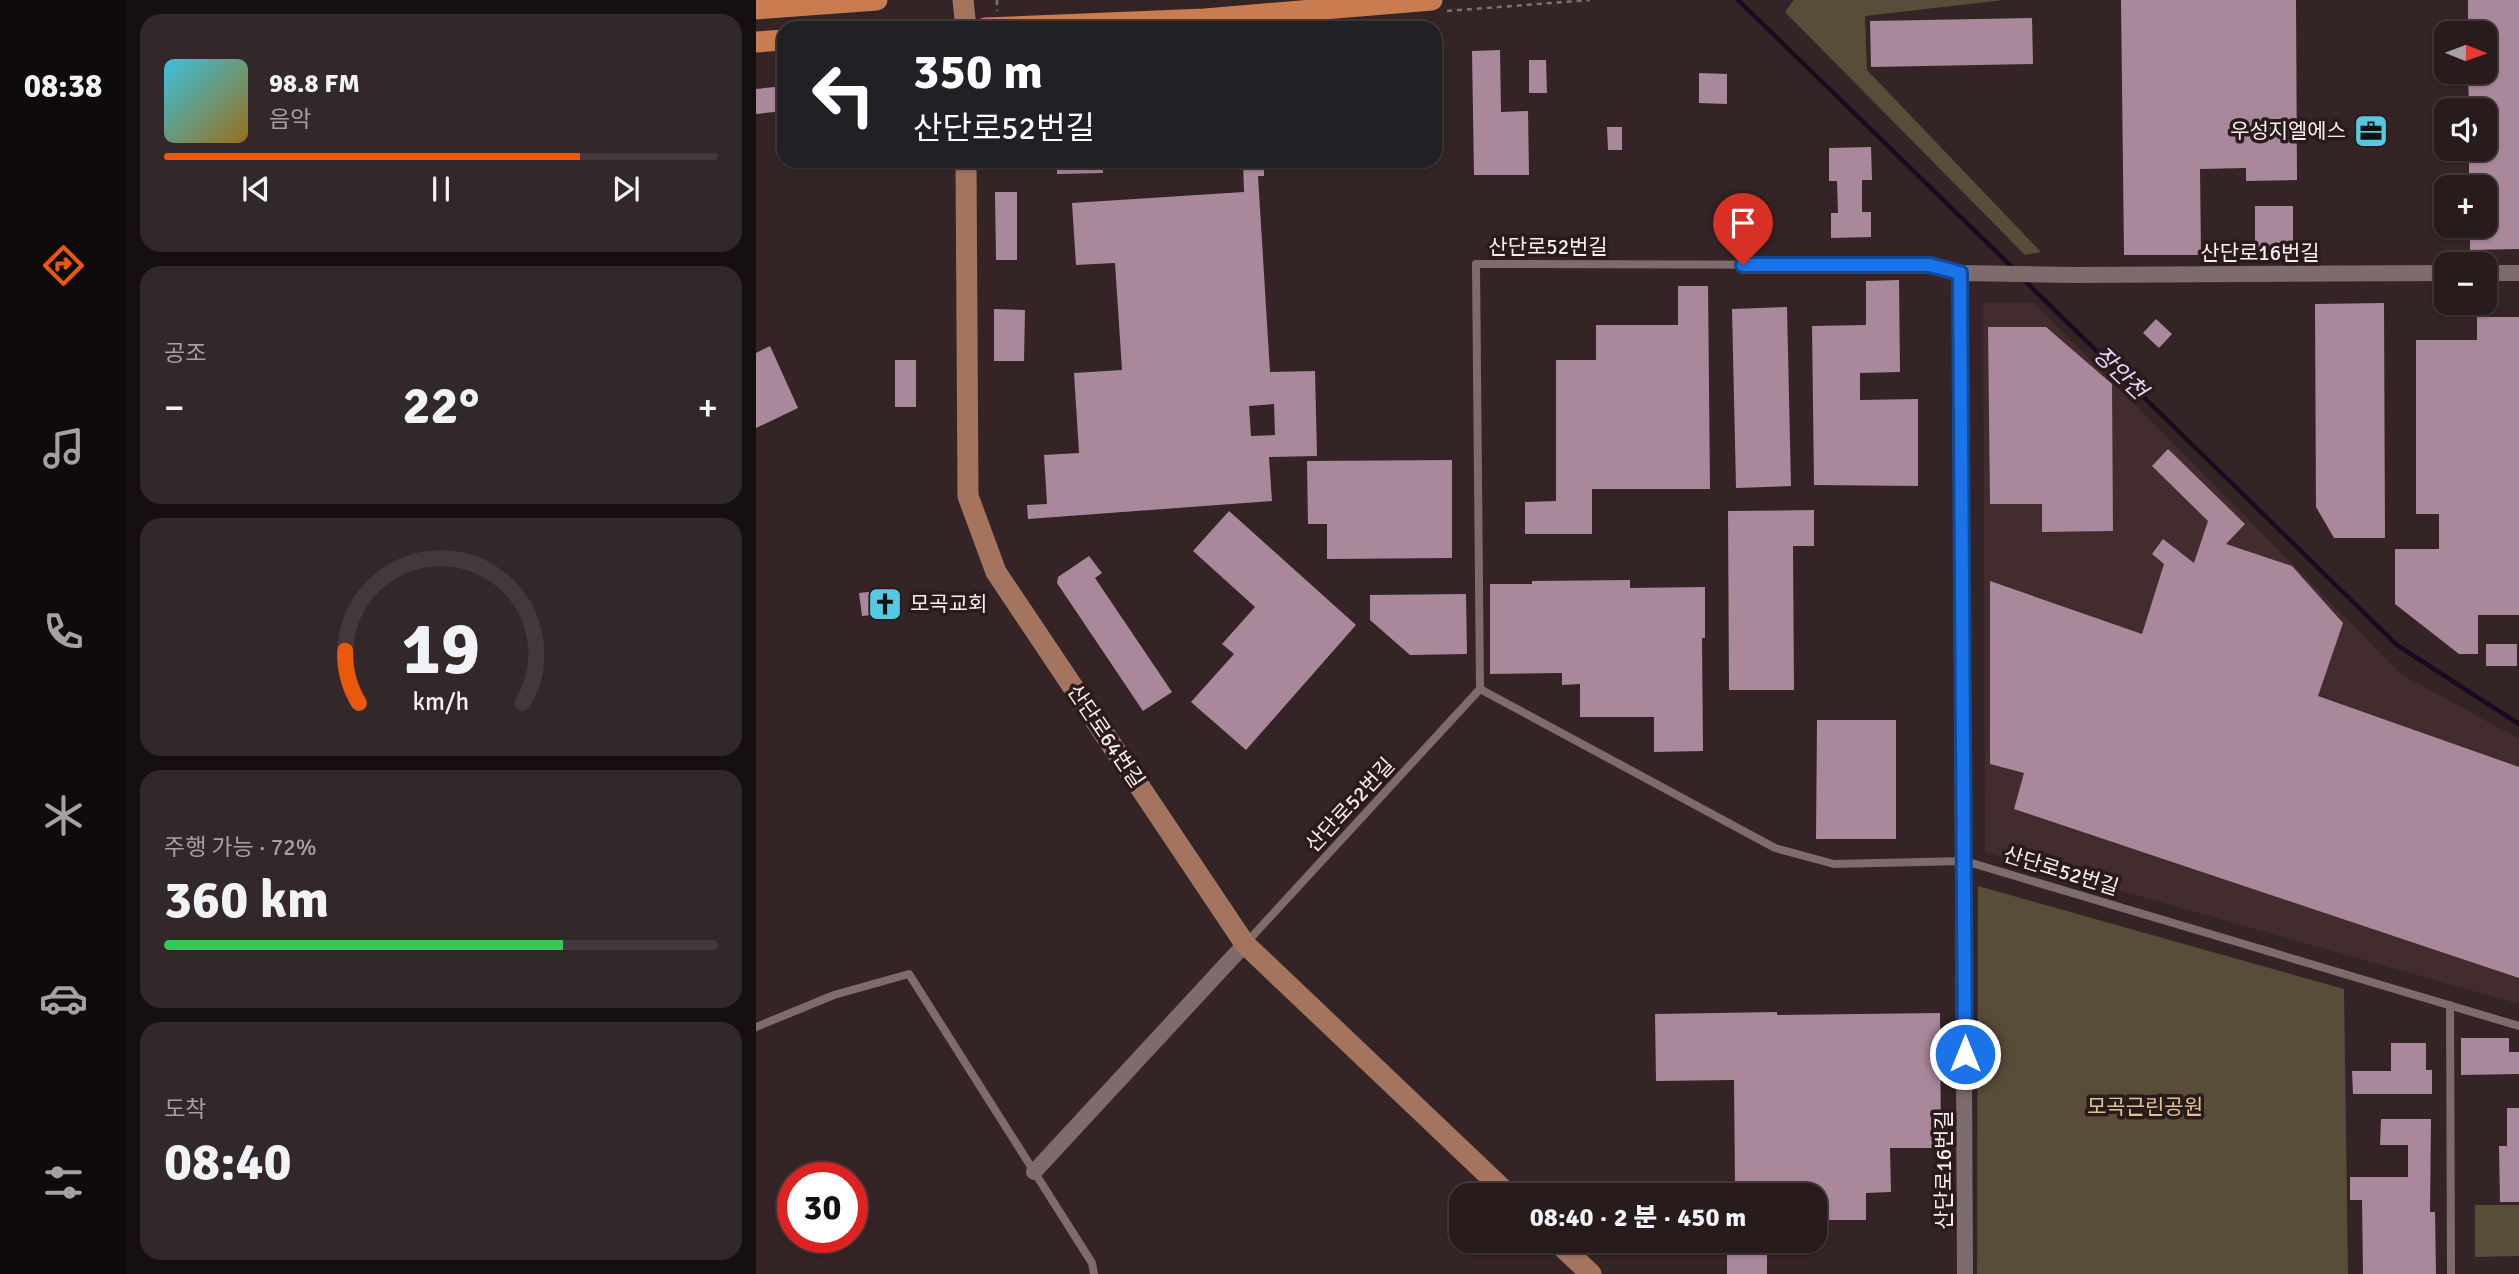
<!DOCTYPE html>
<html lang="ko">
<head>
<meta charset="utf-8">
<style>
	:root { --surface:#271b1c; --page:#332829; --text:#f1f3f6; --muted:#a4a1a3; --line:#43393b; --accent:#ea580c }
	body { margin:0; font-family:Signika,"Noto Sans KR",sans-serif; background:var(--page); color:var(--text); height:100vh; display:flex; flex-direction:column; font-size:26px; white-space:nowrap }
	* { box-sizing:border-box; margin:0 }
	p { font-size:23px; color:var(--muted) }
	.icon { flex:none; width:38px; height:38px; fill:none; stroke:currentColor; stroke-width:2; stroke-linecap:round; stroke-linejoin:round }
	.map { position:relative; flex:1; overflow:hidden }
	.sheet { display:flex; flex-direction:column; gap:14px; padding:14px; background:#150f0f; width:630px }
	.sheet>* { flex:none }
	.banner { position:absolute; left:21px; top:21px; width:665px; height:147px; border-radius:21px; box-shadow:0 2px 5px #0004,0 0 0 2px var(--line); background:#202124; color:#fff; overflow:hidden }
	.needle { width:46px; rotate:91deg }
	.controls { position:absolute; left:1678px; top:21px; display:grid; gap:14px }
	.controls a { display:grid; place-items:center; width:63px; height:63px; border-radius:14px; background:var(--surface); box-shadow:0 2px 5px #0004,0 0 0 2px var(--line); font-size:35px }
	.speed { position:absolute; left:21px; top:1162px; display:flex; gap:14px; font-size:35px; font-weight:700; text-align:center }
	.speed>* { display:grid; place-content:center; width:91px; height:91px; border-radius:50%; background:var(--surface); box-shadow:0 2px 5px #0004,0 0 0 2px var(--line); line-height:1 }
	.speed .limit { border:10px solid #d22; background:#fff; color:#111 }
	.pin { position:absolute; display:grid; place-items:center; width:60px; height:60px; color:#fff; margin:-72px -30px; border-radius:50% 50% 50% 0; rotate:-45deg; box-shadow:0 0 7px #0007 }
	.pin .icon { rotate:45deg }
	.me { position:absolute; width:77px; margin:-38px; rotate:0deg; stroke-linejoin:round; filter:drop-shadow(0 0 5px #0008) }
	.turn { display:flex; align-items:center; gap:24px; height:147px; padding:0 21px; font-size:32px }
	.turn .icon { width:91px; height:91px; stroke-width:2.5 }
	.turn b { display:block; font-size:49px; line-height:60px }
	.big { font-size:52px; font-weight:800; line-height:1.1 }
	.sheet .tile { flex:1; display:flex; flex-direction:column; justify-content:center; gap:10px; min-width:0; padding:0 24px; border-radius:21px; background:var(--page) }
	.sheet .dial { align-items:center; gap:0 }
	.dial svg { height:182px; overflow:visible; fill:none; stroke:var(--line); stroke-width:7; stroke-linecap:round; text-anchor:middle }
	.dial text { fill:var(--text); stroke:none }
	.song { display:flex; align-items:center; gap:21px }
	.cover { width:84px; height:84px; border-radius:10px; background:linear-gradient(135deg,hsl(190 70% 55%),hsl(40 70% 35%)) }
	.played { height:7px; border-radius:4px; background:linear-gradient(90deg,var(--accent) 75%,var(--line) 75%) }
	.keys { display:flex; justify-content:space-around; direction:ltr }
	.heat { display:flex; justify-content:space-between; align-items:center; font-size:38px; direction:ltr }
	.charge { height:10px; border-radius:5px; background:linear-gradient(90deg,#34c759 72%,var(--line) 0) }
	.trip { position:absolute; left:693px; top:1183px; width:378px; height:70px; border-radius:21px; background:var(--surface); box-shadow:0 2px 5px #0004,0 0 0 2px var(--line); font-weight:800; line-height:70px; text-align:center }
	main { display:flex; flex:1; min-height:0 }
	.menu { display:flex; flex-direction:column; width:126px; justify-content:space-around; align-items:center; background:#100b0b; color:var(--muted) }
	.menu .icon { width:49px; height:49px }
	.menu .active { color:var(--accent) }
	.menu b { font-size:32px; color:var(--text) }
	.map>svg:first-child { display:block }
</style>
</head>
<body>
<main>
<nav class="menu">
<b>08:38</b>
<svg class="icon active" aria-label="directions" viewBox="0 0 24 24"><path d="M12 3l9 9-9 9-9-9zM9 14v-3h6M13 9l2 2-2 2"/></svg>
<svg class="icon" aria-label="music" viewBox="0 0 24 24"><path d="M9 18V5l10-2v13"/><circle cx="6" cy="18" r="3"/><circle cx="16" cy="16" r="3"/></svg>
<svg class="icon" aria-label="phone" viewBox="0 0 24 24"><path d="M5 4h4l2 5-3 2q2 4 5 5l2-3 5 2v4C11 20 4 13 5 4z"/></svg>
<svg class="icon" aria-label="climate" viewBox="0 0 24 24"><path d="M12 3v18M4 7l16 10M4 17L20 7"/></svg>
<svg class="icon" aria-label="car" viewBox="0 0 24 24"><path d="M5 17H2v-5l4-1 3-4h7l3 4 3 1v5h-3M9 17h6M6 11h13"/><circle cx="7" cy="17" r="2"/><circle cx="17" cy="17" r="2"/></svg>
<svg class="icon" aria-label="filters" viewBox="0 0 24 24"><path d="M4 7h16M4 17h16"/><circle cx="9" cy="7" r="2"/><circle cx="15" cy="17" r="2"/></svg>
</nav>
<section class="sheet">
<div class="tile">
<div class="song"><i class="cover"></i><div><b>98.8 FM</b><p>음악</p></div></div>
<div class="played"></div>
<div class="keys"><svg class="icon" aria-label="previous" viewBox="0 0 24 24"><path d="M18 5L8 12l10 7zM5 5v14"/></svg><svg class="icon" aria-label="pause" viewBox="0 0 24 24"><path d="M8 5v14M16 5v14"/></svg><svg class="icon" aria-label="next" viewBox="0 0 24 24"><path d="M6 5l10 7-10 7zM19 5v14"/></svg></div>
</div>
<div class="tile"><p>공조</p>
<div class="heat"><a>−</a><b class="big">22°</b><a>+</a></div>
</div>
<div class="tile dial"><svg viewBox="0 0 100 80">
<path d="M14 69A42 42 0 1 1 86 69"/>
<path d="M14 69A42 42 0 0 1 8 46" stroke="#ea580c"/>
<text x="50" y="56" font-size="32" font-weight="700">19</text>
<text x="50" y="72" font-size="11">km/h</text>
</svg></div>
<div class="tile"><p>주행 가능 · 72%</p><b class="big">360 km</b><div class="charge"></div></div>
<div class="tile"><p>도착</p><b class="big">08:40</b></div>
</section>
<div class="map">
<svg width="1763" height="1274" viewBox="0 0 1763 1274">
	<rect width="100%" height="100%" fill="#342425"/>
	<path fill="#422c2d" d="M1227 303H1278L1645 674 1763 739V1004L1229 852Z"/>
	<path fill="#584d39" d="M1038 0H1248L1109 16 1111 70 1285 252 1269 255 1029 12Z
		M1222 886 1588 989 1592 1274H1221Z
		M1719 1205H1763V1256L1719 1257Z"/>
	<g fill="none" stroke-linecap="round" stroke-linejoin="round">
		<path stroke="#180b20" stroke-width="4.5" d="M982 0 1257 268
			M1268 280 1641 645 1763 724"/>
	</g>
	<path fill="#a8889a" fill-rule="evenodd" d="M1365 0H1540L1541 180 1490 181V168L1444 169 1445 255H1368Z
		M1712 0H1763V249L1714 250V226H1729V187H1713V149H1729V110H1713L1712 72H1729V33H1712Z
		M1276 18 1277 64 1115 67 1114 21Z
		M744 50 745 112 772 111 773 175H718L716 51Z
		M773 60H790L791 93H773Z
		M943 73 971 74V104L943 103Z
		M28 86V111L0 114V89Z
		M851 127H866V150H852Z
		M1115 147 1116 180H1106V212H1115V237L1075 238V213H1082L1081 181H1073V148Z
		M301 161H347V173L301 174Z
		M487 161H508V176H502L514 372 559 371 561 456 513 457 516 501 272 519 271 505 291 504 288 455 323 453 318 373 366 370 359 263 320 265 316 203 488 192ZM518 404 519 435 495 436 493 406Z
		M239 192H261V260H240Z
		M1499 206H1537V251H1499Z
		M1143 280 1144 372 1104 373V400L1162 399V486L1058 485 1056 326 1110 325V281Z
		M922 286H952L954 489H836V534H769V502L800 501V360H840V325H922Z
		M1628 303 1629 538H1578L1560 507 1559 304Z
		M1031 307 1035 486 980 488 976 309Z
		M238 309 269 310 268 361H238Z
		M1721 317H1763V615H1722V654H1703L1639 604V549H1683V514H1660V340H1721Z
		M1400 319 1416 334 1403 348 1387 333Z
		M1232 327H1290L1356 384 1357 531 1286 532V504H1234Z
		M14 346 42 408 0 428V353Z
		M139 360H160V407H139Z
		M1412 449 1489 524 1470 544 1536 566 1587 623 1562 696 1763 767V978L1258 809 1268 773 1234 764V581L1386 634 1408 564 1396 554 1407 539 1438 563 1452 521 1396 466Z
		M696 460V558L571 559V524H552L551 461Z
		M1058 510V546H1037L1038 690H973L972 511Z
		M473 511 600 625 490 750 435 702 478 654 466 644 499 607 437 551Z
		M333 556 346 573 339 578 416 692 387 711 301 583 302 577Z
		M874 580V588L949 587V638H946L947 751 898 752V717H824V684L806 685V673L734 674V584H776V581Z
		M141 589 144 612 106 616 103 593Z
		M710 594 711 654 654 655 614 620V595Z
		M1730 644H1761V666H1730Z
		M1061 720H1140V839H1060Z
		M1021 1012V1015L1184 1013 1185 1148H1134L1135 1192 1110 1193V1220H1061L1059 1195H1034V1186H979L978 1080 900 1081 899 1014Z
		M1705 1038H1753V1052H1763V1074L1705 1075Z
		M1635 1043H1670V1070H1676V1094H1597L1596 1071H1635Z
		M1751 1108H1763V1202H1744L1743 1146H1751Z
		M1625 1119H1675L1674 1212H1679L1680 1274H1607L1606 1200H1594V1177H1652V1145H1624Z
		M991 1241H1011V1274H971V1251L991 1250Z"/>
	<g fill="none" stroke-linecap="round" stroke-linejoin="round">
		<path stroke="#7e7071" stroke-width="2.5" stroke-dasharray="5 5" stroke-linecap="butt" d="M241 0V11
			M691 11 834 0"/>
		<path stroke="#7e6c6c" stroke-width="8" d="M1204 273 1173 265 720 264 724 689 1019 848 1078 864 1209 861 1763 1026
			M491 942 724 689
			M1694 1005 1695 1274
			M0 1027 78 995 153 974 336 1263 338 1274"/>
		<path stroke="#7e6c6c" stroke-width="16" d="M1729 273H1763
			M278 1172 489 944
			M1209 1274 1204 273 1318 275 1690 273"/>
		<path stroke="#a4745e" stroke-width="21" d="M207 0 210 28
			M210 161 212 496 240 572 489 944 753 1195
			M800 1241 835 1274"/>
		<path stroke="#c97c50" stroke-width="21" d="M0 9 121 0
			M229 28 449 19 676 0
			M0 42 28 40"/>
	</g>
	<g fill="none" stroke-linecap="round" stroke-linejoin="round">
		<g stroke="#114b97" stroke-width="18">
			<path id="route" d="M987 265H1174L1204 273 1209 1054"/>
		</g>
		<use href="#route" stroke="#1a73e8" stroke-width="12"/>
	</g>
	<defs>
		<g id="office-square" transform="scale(1.75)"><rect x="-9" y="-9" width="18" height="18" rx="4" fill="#56c9e0" stroke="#291b1b"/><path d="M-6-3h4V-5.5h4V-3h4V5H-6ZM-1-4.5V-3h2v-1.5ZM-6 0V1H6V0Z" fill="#111"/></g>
		<g id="church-square" transform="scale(1.75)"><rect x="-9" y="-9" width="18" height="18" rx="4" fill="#56c9e0" stroke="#291b1b"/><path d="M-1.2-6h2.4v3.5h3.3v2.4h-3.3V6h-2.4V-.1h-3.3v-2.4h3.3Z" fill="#111"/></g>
	</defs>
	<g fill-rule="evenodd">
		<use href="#office-square" x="1615" y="131"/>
		<use href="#church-square" x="129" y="604"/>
	</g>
	<g text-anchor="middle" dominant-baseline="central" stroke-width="7" stroke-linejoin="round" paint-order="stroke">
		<g font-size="21" fill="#f8eded" stroke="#291b1b" text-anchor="end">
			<text x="1590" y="131">우성지엘에스</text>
			<text x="154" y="604" text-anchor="start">모곡교회</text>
		</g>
		<g font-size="21" fill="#f8eded" stroke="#291b1b">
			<text x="792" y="247">산단로52번길</text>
			<text x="1504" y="253">산단로16번길</text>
			<text transform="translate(350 736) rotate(56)">산단로64번길</text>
			<text transform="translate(594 805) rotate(-47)">산단로52번길</text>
			<text transform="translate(1305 871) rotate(17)">산단로52번길</text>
			<text transform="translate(1188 1170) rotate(-90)">산단로16번길</text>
		</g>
		<g font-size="21" fill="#e0c490" stroke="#291b1b">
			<text x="1389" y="1107">모곡근린공원</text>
		</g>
		<g font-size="23" font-style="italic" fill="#ebd3fc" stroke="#291b1b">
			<text transform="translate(1364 373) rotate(44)">장안천</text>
		</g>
	</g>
</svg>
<div class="controls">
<a><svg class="needle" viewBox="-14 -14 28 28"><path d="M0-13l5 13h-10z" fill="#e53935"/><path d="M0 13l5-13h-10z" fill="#a4a1a3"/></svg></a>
<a><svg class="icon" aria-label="sound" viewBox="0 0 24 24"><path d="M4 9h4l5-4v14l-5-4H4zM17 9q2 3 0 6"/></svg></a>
<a>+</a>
<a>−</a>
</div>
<div class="speed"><div class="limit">30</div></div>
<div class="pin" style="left:987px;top:265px;background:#d93025"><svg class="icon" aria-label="arrive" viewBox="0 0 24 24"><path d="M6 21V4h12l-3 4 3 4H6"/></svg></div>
<svg class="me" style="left:1209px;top:1054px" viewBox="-20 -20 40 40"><circle r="17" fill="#1a73e8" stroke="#fff" stroke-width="3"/><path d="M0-11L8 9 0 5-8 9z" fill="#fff"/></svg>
<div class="trip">08:40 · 2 분 · 450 m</div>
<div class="banner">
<div class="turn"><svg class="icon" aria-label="left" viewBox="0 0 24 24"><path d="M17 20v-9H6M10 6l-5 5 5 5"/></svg><div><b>350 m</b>산단로52번길</div></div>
</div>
</div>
</main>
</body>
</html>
